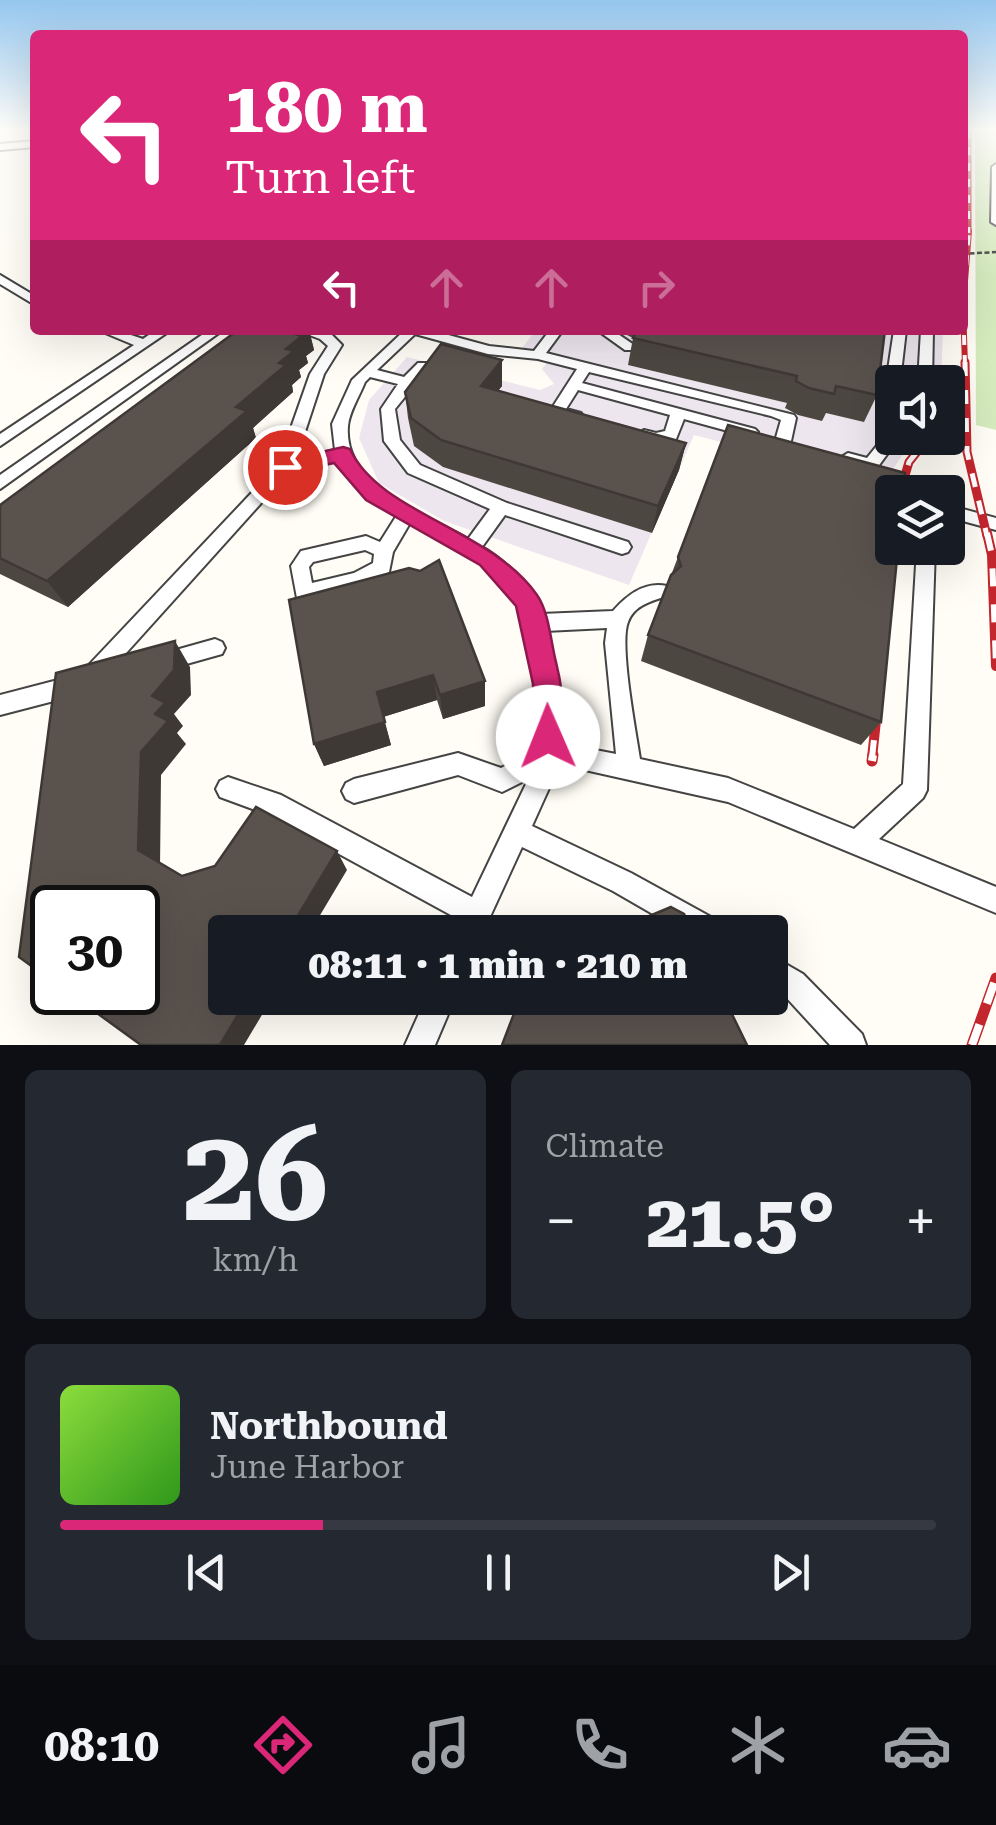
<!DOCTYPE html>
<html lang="en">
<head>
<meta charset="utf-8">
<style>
	:root { --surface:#171b24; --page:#242831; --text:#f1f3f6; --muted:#9ea1a6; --line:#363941; --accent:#db2777 }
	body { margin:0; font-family:"Roboto Serif",serif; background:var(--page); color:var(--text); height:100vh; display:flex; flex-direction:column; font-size:38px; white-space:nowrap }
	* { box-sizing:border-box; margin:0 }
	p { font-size:32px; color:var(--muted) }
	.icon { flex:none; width:55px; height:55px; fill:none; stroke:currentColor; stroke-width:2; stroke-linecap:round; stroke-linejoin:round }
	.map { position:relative; height:1045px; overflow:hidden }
	.side { display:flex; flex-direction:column; gap:25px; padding:25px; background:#0d0f14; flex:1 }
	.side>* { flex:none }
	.top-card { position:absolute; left:30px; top:30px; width:938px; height:305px; border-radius:10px; box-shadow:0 10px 40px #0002; background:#db2777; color:#fff; overflow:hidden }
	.controls { position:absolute; left:875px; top:365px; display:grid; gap:20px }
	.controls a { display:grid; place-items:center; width:90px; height:90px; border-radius:10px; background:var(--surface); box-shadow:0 10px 40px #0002; font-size:50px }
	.speed { position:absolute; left:30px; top:885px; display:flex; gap:20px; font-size:50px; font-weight:700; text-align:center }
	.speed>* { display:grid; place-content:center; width:130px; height:130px; border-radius:50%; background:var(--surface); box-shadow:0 10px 40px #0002; line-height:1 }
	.speed .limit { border:5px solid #111; border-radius:15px; background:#fff; color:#111 }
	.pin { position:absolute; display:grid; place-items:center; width:85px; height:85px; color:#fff; margin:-42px; border:5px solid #fff; border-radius:50%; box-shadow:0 2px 10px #0007 }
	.me { position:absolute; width:110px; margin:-55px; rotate:359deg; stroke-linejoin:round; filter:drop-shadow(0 0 8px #0008) }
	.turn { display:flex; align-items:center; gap:35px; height:210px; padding:0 30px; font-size:45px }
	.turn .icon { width:130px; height:130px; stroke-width:2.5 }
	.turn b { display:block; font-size:70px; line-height:85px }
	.lanes { display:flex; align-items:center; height:95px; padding:0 30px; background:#0003; justify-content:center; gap:50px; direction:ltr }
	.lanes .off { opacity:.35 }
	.big { font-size:75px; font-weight:800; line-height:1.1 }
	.side .tile { flex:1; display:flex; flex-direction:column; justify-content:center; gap:15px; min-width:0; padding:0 35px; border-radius:15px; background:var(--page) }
	.side .dial { align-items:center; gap:0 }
	.dial b { font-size:130px; line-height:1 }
	.song { display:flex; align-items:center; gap:30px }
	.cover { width:120px; height:120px; border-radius:15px; background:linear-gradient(135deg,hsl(90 70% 55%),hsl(110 70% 35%)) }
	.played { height:10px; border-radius:5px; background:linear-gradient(90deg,var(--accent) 30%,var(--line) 30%) }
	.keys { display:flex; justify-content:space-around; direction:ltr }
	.heat { display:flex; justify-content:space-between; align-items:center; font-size:55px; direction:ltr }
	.side .tiles { flex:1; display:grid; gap:25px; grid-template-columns:1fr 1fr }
	.tile:last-child { grid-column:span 2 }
	.trip { position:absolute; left:208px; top:915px; width:580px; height:100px; border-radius:10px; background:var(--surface); box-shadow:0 10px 40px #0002; font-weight:800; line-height:100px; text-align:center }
	.menu { display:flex; height:160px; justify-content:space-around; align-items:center; background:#090b0e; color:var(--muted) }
	.menu .icon { width:70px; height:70px }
	.menu .selected { color:var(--accent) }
	.menu b { font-size:45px; color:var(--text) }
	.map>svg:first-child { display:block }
</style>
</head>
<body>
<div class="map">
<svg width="996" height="1045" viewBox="0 0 996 1045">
	<rect width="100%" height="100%" fill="#fffdf5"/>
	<path fill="#eee6ef" d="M536 330H943L941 382H892V438H914L882 485 694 435 629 585 444 521 379 483 359 438 369 400 407 357 540 390 554 384 542 369 552 356 522 348Z"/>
	<path fill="#d5ebbd" d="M975 131H996V430L976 425Z"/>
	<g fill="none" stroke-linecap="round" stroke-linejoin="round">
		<g stroke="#444" stroke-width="4">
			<path id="minor" d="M35 141V147L0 150V144Z
				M996 164V225L991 222 992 167Z
				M0 275 35 296V305L0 284Z
				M98 330H116L143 339 156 330H171L0 446V434L134 345Z
				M209 330H223L0 489V475Z
				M296 330 330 333 342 345 324 374 296 459 335 450 332 424 352 380 405 330H430L489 346 534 351 550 330H563L546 353 794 415 796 418 791 441 783 446 775 441 781 420 771 416 589 372 582 383 755 429 758 432 750 437 684 419 676 439 656 443 639 439 636 435 644 430 656 433 665 431 670 415 578 390 566 409 581 413 583 416 581 419 576 421 552 414 550 411 577 369 538 359 488 354 415 334 377 370 404 377 418 363H428L430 366 395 409 400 440 420 465 507 503 628 542 631 547 628 552 622 554 505 515 482 547C505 560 534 588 541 614L613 611C627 595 645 581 667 586L670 591 667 596C652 601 634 605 628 622 619 644 636 732 640 759L728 778 854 829 903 784 917 548H935L927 790 923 798 879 839 996 887V913L728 802 585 770 553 769 550 786 532 826 631 873 720 922 723 932H684L613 891 522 847 483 932H456L460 920 266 814 220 797 216 789 220 781 228 777 281 795 472 897 526 784 528 779 502 792 458 775 354 803 346 799 342 791 346 783 354 779 458 753 501 768 533 751 536 684 519 605 482 564 410 523 393 552 389 572 366 584 304 601 297 598 291 566 301 551 366 536 380 542 397 515 368 498 336 461 290 471 100 682 93 684 86 682 85 692 77 695 0 715V695L77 675 84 678 86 668 278 465 310 374 328 346 320 339ZM370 377 398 384 381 409 384 441 408 473 490 509 468 539C424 514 343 487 348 426 349 412 360 395 365 382ZM365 550 374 554 373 563 354 573 312 583 309 567 313 562ZM607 628 605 643 616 754 585 748 557 746 558 684 545 631Z
				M597 330H612L637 347 635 350H625Z
				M894 330H906L900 382H892V432L887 430 881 416Z
				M921 330H933L932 382H918Z
				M892 432V438H899L877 468C867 471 847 465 840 458L848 453 867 458 887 433Z
				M948 505 996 518V530L948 517Z
				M215 639 222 642 225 648 222 654 165 670 158 667 155 661 158 655Z
				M770 955 803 974 862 1034 866 1045H830L783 994 770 986Z
				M426 998H455L435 1045H405Z"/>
		</g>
		<path stroke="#333" stroke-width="2.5" stroke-dasharray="5 2.5" stroke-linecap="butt" d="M962 254 996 252"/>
		<use href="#minor" fill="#fff" fill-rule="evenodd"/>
		<g stroke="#c4262e" stroke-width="5">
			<path id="rail-far4" d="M969 131V233"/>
		</g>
		<g stroke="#c4262e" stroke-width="6">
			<path id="rail-far3" d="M965 365 963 306 969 231"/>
		</g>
		<g stroke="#c4262e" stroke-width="9">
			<path id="rail-far2" d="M965 362 967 452 987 536
				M900 492 909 462 928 438"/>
		</g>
		<g stroke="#c4262e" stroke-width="10">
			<path id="rail-far1" d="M987 533 992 555 996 666
				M872 758 878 702"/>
		</g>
		<g stroke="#c4262e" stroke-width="11">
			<path id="rail" d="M872 761 873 755
				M972 1045 996 978"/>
		</g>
		<use href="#rail-far4" stroke="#fff" stroke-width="2.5" stroke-dasharray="8" stroke-linecap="butt"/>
		<use href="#rail-far3" stroke="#fff" stroke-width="4" stroke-dasharray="10" stroke-linecap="butt"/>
		<use href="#rail-far2" stroke="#fff" stroke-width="5" stroke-dasharray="14" stroke-linecap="butt"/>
		<use href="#rail-far1" stroke="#fff" stroke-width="6" stroke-dasharray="18" stroke-linecap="butt"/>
		<use href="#rail" stroke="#fff" stroke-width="8" stroke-dasharray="22" stroke-linecap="butt"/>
	</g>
	<path fill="#4d4742" d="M238 330H309L314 350 306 356 308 363 299 370 301 377 292 385 293 392 253 428 256 438 68 607 0 574V505Z
		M623 330H885L877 395 864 422 826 413 822 421 798 415 785 408 787 403 628 365 633 338 623 333Z
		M502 360V386L498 391 686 443 679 470 652 533 443 467 414 446 408 418 405 392Z
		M678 557 881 722 861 745 641 661 648 635Z
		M409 568 485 681V706L443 719 437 700 383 717 391 745 324 766 314 744Z"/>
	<path fill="#3f3936" d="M300 330H309L314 350 306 356 308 363 299 370 301 377 292 385 293 392 253 428 256 438 68 607 47 581 236 407 279 363 295 334Z
		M502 360V386L481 412V386Z
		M686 443 679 470 652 533 658 506Z
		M175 641 190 667 191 695 174 714 183 726 177 733 186 744 161 775 160 868 138 850 141 752 152 696Z
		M433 675 437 700 383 717 377 692Z
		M485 681V706L443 719 440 695Z
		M385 722 391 745 324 766 314 744Z
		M337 851 347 870 310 932H288Z
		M248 998H272L244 1045H220Z"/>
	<path fill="#5a524d" stroke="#3f3936" stroke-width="2.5" d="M238 330H300L295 334 302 336 286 349 294 351 279 363 286 365 236 407 247 411 47 581 0 558V505Z
		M637 330H885L877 395 836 386 834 394 809 388 796 381 797 376 633 338Z
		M441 344 502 360 481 386 686 443 658 506 441 440 411 418 405 392Z
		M728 425 905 473 903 492H892V548H898L881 722 648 635 671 575 681 566 678 557Z
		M439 560 485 681 440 695 433 675 377 692 385 722 314 744 289 600 409 568 420 571Z
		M175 641 174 670 152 696 165 703 155 714 168 721 141 752 138 850 182 876 215 866 256 807 337 851 288 932H225V998H248L220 1045H141L68 992H138V908H52V981L19 957 56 673Z
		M671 907 684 914 693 932H611Z
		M520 998H724L747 1045H502Z"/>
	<linearGradient id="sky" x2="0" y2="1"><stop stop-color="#95c6ee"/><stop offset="0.47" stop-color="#fffefa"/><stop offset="1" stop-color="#fffefa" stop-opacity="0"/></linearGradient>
	<rect width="996" height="277" fill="url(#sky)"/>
	<path fill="#db2777" stroke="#8e194d" stroke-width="2.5" d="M343 447 350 449C380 514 490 528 537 595 549 612 551 643 556 662 562 687 568 723 558 747L548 751 537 747 533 737V684L516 606 480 565 366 500 334 463 285 474 274 467 277 462Z"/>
</svg>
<div class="controls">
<a><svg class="icon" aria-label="sound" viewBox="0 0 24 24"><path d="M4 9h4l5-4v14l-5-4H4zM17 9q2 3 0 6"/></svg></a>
<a><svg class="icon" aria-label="layers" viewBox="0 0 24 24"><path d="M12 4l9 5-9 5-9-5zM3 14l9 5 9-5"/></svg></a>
</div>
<div class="speed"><div class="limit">30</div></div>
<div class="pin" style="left:285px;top:467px;background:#d93025"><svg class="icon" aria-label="arrive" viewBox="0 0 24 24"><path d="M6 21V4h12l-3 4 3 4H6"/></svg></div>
<svg class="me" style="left:548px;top:737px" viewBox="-20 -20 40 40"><circle r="19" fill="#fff"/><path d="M0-13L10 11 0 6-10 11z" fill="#db2777"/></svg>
<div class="trip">08:11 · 1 min · 210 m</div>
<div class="top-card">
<div class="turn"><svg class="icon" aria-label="left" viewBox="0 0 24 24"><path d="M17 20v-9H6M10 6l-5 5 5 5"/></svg><div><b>180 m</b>Turn left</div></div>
<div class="lanes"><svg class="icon" aria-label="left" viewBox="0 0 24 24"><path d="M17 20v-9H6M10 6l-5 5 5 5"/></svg><svg class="icon off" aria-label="ahead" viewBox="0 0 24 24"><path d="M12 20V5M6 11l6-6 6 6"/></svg><svg class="icon off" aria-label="ahead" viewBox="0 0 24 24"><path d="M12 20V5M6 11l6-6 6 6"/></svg><svg class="icon off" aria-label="right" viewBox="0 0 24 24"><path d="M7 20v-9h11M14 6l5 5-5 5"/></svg></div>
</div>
</div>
<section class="side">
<div class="tiles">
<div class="tile dial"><b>26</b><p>km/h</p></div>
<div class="tile"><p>Climate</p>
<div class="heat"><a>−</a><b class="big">21.5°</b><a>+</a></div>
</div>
<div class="tile">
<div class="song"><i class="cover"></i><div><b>Northbound</b><p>June Harbor</p></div></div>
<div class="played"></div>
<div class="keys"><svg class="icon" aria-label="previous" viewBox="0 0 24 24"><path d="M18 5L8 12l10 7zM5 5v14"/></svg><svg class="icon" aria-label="pause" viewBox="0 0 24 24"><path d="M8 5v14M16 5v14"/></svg><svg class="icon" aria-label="next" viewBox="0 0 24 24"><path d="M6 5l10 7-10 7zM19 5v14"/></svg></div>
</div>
</div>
</section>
<nav class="menu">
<b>08:10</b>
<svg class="icon selected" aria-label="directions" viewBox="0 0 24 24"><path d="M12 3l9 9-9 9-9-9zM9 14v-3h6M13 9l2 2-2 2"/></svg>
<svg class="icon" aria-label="music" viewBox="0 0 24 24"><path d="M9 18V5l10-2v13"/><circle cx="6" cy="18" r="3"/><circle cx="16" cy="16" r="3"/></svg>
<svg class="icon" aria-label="phone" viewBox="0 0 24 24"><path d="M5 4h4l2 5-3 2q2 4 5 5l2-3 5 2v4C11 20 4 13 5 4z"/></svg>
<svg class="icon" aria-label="climate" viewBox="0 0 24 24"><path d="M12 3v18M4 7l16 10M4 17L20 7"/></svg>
<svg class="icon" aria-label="car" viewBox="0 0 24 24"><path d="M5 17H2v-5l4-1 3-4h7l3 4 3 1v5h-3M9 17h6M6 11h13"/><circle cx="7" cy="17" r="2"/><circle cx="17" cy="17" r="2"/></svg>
</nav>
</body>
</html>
